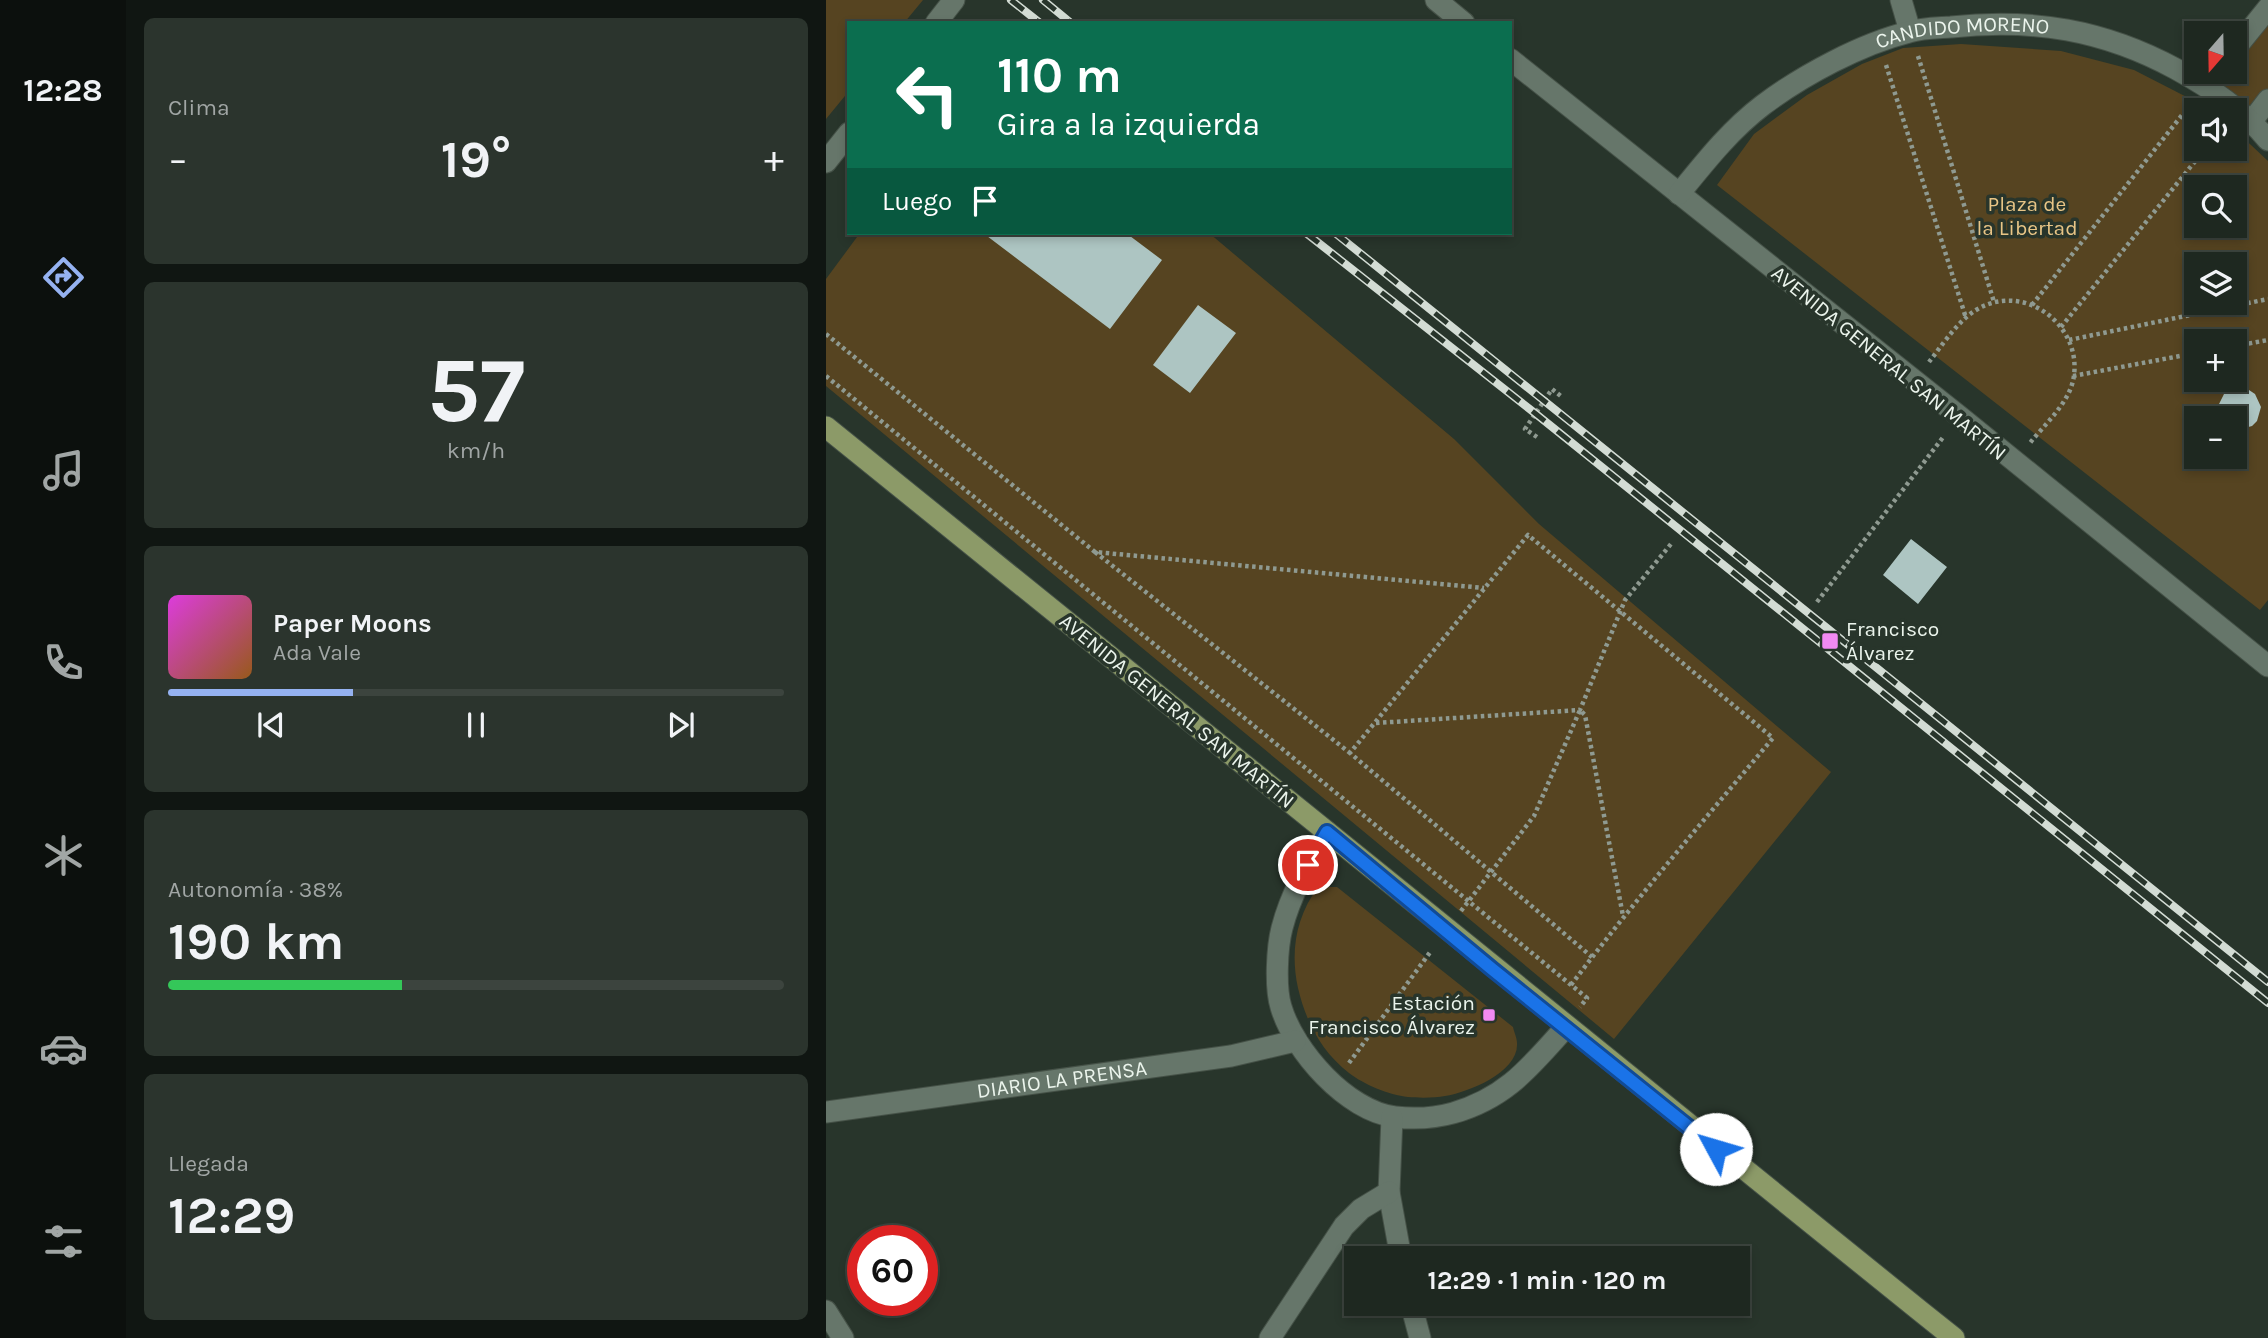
<!DOCTYPE html>
<html lang="es">
<head>
<meta charset="utf-8">
<style>
	:root { --surface:#1e2820; --page:#2b342d; --text:#f1f3f6; --muted:#a1a6a5; --line:#3c443e; --accent:#95b2f1 }
	body { margin:0; font-family:Karla,sans-serif; background:var(--page); color:var(--text); height:100vh; display:flex; flex-direction:column; font-size:26px; white-space:nowrap }
	* { box-sizing:border-box; margin:0 }
	p { font-size:23px; color:var(--muted) }
	.icon { flex:none; width:38px; height:38px; fill:none; stroke:currentColor; stroke-width:2; stroke-linecap:round; stroke-linejoin:round }
	.map { position:relative; flex:1; overflow:hidden }
	.details { display:flex; flex-direction:column; gap:18px; padding:18px; background:#101612; width:700px }
	.details>* { flex:none }
	.top-card { position:absolute; left:21px; top:21px; width:665px; height:214px; border-radius:0px; box-shadow:0 4px 10px #0003,0 0 0 2px var(--line); background:#0b6e4f; color:#fff; overflow:hidden }
	.needle { width:46px; rotate:200deg }
	.tools { position:absolute; left:1358px; top:21px; display:grid; gap:14px }
	.tools a { display:grid; place-items:center; width:63px; height:63px; border-radius:0px; background:var(--surface); box-shadow:0 4px 10px #0003,0 0 0 2px var(--line); font-size:35px }
	.speed { position:absolute; left:21px; top:1225px; display:flex; gap:14px; font-size:35px; font-weight:700; text-align:center }
	.speed>* { display:grid; place-content:center; width:91px; height:91px; border-radius:50%; background:var(--surface); box-shadow:0 4px 10px #0003,0 0 0 2px var(--line); line-height:1 }
	.speed .limit { border:10px solid #d22; background:#fff; color:#111 }
	.pin { position:absolute; display:grid; place-items:center; width:60px; height:60px; color:#fff; margin:-30px; border:4px solid #fff; border-radius:50%; box-shadow:0 2px 7px #0007 }
	.me { position:absolute; width:77px; margin:-38px; rotate:309deg; stroke-linejoin:round; filter:drop-shadow(0 0 5px #0008) }
	.turn { display:flex; align-items:center; gap:24px; height:147px; padding:0 35px; font-size:32px }
	.turn .icon { width:91px; height:91px; stroke-width:2.5 }
	.turn b { display:block; font-size:49px; line-height:60px }
	.then { display:flex; align-items:center; height:66px; padding:0 35px; background:#0003; gap:14px; font-size:26px }
	.big { font-size:52px; font-weight:700; line-height:1.1 }
	.details .tile { flex:1; display:flex; flex-direction:column; justify-content:center; gap:10px; min-width:0; padding:0 24px; border-radius:10px; background:var(--page) }
	.details .dial { align-items:center; gap:0 }
	.dial b { font-size:91px; line-height:1 }
	.song { display:flex; align-items:center; gap:21px }
	.cover { width:84px; height:84px; border-radius:10px; background:linear-gradient(135deg,hsl(300 70% 55%),hsl(30 70% 35%)) }
	.played { height:7px; border-radius:4px; background:linear-gradient(90deg,var(--accent) 30%,var(--line) 30%) }
	.keys { display:flex; justify-content:space-around; direction:ltr }
	.heat { display:flex; justify-content:space-between; align-items:center; font-size:38px; direction:ltr }
	.charge { height:10px; border-radius:5px; background:linear-gradient(90deg,#34c759 38%,var(--line) 0) }
	.trip { position:absolute; left:518px; top:1246px; width:406px; height:70px; border-radius:0px; background:var(--surface); box-shadow:0 4px 10px #0003,0 0 0 2px var(--line); font-weight:700; line-height:70px; text-align:center }
	main { display:flex; flex:1; min-height:0 }
	.tabs { display:flex; flex-direction:column; width:126px; justify-content:space-around; align-items:center; background:#0c100d; color:var(--muted) }
	.tabs .icon { width:49px; height:49px }
	.tabs .selected { color:var(--accent) }
	.tabs b { font-size:32px; color:var(--text) }
	.map>svg:first-child { display:block }
</style>
</head>
<body>
<main>
<nav class="tabs">
<b>12:28</b>
<svg class="icon selected" aria-label="directions" viewBox="0 0 24 24"><path d="M12 3l9 9-9 9-9-9zM9 14v-3h6M13 9l2 2-2 2"/></svg>
<svg class="icon" aria-label="music" viewBox="0 0 24 24"><path d="M9 18V5l10-2v13"/><circle cx="6" cy="18" r="3"/><circle cx="16" cy="16" r="3"/></svg>
<svg class="icon" aria-label="phone" viewBox="0 0 24 24"><path d="M5 4h4l2 5-3 2q2 4 5 5l2-3 5 2v4C11 20 4 13 5 4z"/></svg>
<svg class="icon" aria-label="climate" viewBox="0 0 24 24"><path d="M12 3v18M4 7l16 10M4 17L20 7"/></svg>
<svg class="icon" aria-label="car" viewBox="0 0 24 24"><path d="M5 17H2v-5l4-1 3-4h7l3 4 3 1v5h-3M9 17h6M6 11h13"/><circle cx="7" cy="17" r="2"/><circle cx="17" cy="17" r="2"/></svg>
<svg class="icon" aria-label="filters" viewBox="0 0 24 24"><path d="M4 7h16M4 17h16"/><circle cx="9" cy="7" r="2"/><circle cx="15" cy="17" r="2"/></svg>
</nav>
<section class="details">
<div class="tile"><p>Clima</p>
<div class="heat"><a>−</a><b class="big">19°</b><a>+</a></div>
</div>
<div class="tile dial"><b>57</b><p>km/h</p></div>
<div class="tile">
<div class="song"><i class="cover"></i><div><b>Paper Moons</b><p>Ada Vale</p></div></div>
<div class="played"></div>
<div class="keys"><svg class="icon" aria-label="previous" viewBox="0 0 24 24"><path d="M18 5L8 12l10 7zM5 5v14"/></svg><svg class="icon" aria-label="pause" viewBox="0 0 24 24"><path d="M8 5v14M16 5v14"/></svg><svg class="icon" aria-label="next" viewBox="0 0 24 24"><path d="M6 5l10 7-10 7zM19 5v14"/></svg></div>
</div>
<div class="tile"><p>Autonomía · 38%</p><b class="big">190 km</b><div class="charge"></div></div>
<div class="tile"><p>Llegada</p><b class="big">12:29</b></div>
</section>
<div class="map">
<svg width="1442" height="1338" viewBox="0 0 1442 1338">
	<rect width="100%" height="100%" fill="#28352b"/>
	<path fill="#564421" fill-rule="evenodd" d="M0 0H97L78 23H23V91L0 119Z
		M1442 8V100L1426 121 1380 85 1391 72H1409V49Z
		M1135 44 1235 51 1308 70 1386 110H1370V149H1409V130L1442 161V600L1434 610 891 185 928 134 981 95 1036 64 1077 48ZM1370 187H1409V226H1370ZM1370 264H1409V303H1370ZM1370 341H1409V380H1370ZM1370 418H1409V457H1370Z
		M34 233H383L628 439 713 524 1005 772 788 1039 0 386V279Z
		M492 887H511L687 1027C688 1032 691 1038 691 1043 693 1072 643 1092 619 1096 609 1098 593 1098 582 1097 563 1095 537 1084 523 1073 495 1051 480 1022 472 988 464 951 470 917 492 887Z"/>
	<path fill="#adc5c2" d="M157 233H300L336 260 284 329Z
		M372 305 410 333 364 393 327 365Z
		M1410 387 1423 390 1429 394 1435 407 1431 421 1426 426 1412 430 1409 429V418H1394L1392 406 1398 394Z
		M1085 539 1121 567 1092 604 1057 575Z"/>
	<g fill="none" stroke-linecap="round" stroke-linejoin="round">
		<g stroke="#455147" stroke-width="23">
			<g id="minor">
				<path d="M610 0 638 23"/>
				<path d="M1075 0 1084 31"/>
				<path d="M110 23 128 0"/>
				<path d="M1409 49 1442 8"/>
				<path d="M684 59 1133 416 1442 666"/>
				<path d="M1426 121 1442 100"/>
				<path d="M0 162 23 133"/>
				<path id="s1" d="M853 194C879 162 904 130 937 105 977 75 1035 44 1083 32 1096 28 1112 28 1125 27 1207 18 1278 30 1350 69 1386 89 1416 109 1442 140"/>
				<path d="M501 832C483 863 465 893 456 928 451 947 449 988 455 1007 468 1051 521 1111 569 1117 587 1119 609 1118 627 1113 680 1098 704 1067 739 1028"/>
				<path id="s2" d="M0 1112 405 1056 469 1041"/>
				<path d="M566 1117 563 1192 575 1258"/>
				<path d="M585 1304 594 1338"/>
				<path d="M0 1311 17 1338"/>
				<path d="M444 1338 518 1226 535 1209 563 1192"/>
			</g>
		</g>
		<g stroke="#455147" stroke-width="23">
			<path id="major" d="M0 427C376 731 750 1037 1128 1338"/>
		</g>
		<path stroke="#8f9a91" stroke-width="4.5" stroke-dasharray="3.5 3.5" stroke-linecap="butt" d="M1092 56 1168 302
			M1060 65 1140 318
			M1206 305 1364 105
			M1235 327 1379 149
			M0 334 269 552 658 588
			M1243 340 1442 299
			M1409 346 1442 340
			M1103 362C1117 344 1131 322 1150 310 1199 280 1259 327 1247 381 1241 405 1219 424 1204 443
			M0 376 761 998 754 1007
			M1247 376 1370 353
			M711 437 699 429 726 389 736 397
			M269 552 524 753
			M991 602 1118 436
			M550 723 754 710 799 600 845 544
			M635 911 708 816 754 710 759 715 797 916
			M745 985C809 900 878 820 947 738L702 535 524 753 766 957
			M523 1063 605 951"/>
		<use href="#minor" stroke="#66766a" stroke-width="21"/>
		<use href="#major" stroke="#8c9a68" stroke-width="21"/>
		<g stroke="#d3dcd4" stroke-width="8">
			<path id="rail" d="M185 0 214 23
				M217 0 245 23
				M480 233 710 414 1442 1003
				M509 233 1442 982"/>
		</g>
		<use href="#rail" stroke="#28352b" stroke-width="5" stroke-dasharray="16" stroke-linecap="butt"/>
	</g>
	<g fill="none" stroke-linecap="round" stroke-linejoin="round">
		<g stroke="#114b97" stroke-width="18">
			<path id="route" d="M482 865 501 832 666 969 890 1149"/>
		</g>
		<use href="#route" stroke="#1a73e8" stroke-width="12"/>
	</g>
	<g fill="#f28af3" stroke="#28352b" stroke-width="2.5">
		<rect x="995" y="632" width="18" height="18" rx="3.5"/>
		<rect x="656" y="1008" width="14" height="14" rx="3.5"/>
	</g>
	<g text-anchor="middle" dominant-baseline="central" stroke-width="7" stroke-linejoin="round" paint-order="stroke">
		<g font-size="21" fill="#ebf4ec" stroke="#28352b">
			<text stroke="none"><textPath href="#s1" startOffset="340">CANDIDO MORENO</textPath></text>
			<text transform="translate(1063 363) rotate(39)">AVENIDA GENERAL SAN MARTÍN</text>
			<text transform="translate(351 711) rotate(39)">AVENIDA GENERAL SAN MARTÍN</text>
			<text stroke="none"><textPath href="#s2" startOffset="238">DIARIO LA PRENSA</textPath></text>
		</g>
		<g font-size="21" fill="#e8c586" stroke="#28352b">
			<text x="1201" y="204">Plaza de<tspan x="1201" dy="24">la Libertad</tspan></text>
		</g>
		<g font-size="21" fill="#ebf4ec" stroke="#28352b" text-anchor="start">
			<text x="1020" y="629">Francisco<tspan x="1020" dy="24">Álvarez</tspan></text>
			<text x="649" y="1003" text-anchor="end">Estación<tspan x="649" dy="24">Francisco Álvarez</tspan></text>
		</g>
	</g>
</svg>
<div class="tools">
<a><svg class="needle" viewBox="-14 -14 28 28"><path d="M0-13l5 13h-10z" fill="#e53935"/><path d="M0 13l5-13h-10z" fill="#a1a6a5"/></svg></a>
<a><svg class="icon" aria-label="sound" viewBox="0 0 24 24"><path d="M4 9h4l5-4v14l-5-4H4zM17 9q2 3 0 6"/></svg></a>
<a><svg class="icon" aria-label="search" viewBox="0 0 24 24"><circle cx="10" cy="10" r="6"/><path d="M15 15l6 6"/></svg></a>
<a><svg class="icon" aria-label="layers" viewBox="0 0 24 24"><path d="M12 4l9 5-9 5-9-5zM3 14l9 5 9-5"/></svg></a>
<a>+</a>
<a>−</a>
</div>
<div class="speed"><div class="limit">60</div></div>
<div class="pin" style="left:482px;top:865px;background:#d93025"><svg class="icon" aria-label="arrive" viewBox="0 0 24 24"><path d="M6 21V4h12l-3 4 3 4H6"/></svg></div>
<svg class="me" style="left:890px;top:1149px" viewBox="-20 -20 40 40"><circle r="19" fill="#fff"/><path d="M0-13L10 11 0 6-10 11z" fill="#1a73e8"/></svg>
<div class="trip">12:29 · 1 min · 120 m</div>
<div class="top-card">
<div class="turn"><svg class="icon" aria-label="left" viewBox="0 0 24 24"><path d="M17 20v-9H6M10 6l-5 5 5 5"/></svg><div><b>110 m</b>Gira a la izquierda</div></div>
<div class="then">Luego<svg class="icon" aria-label="arrive" viewBox="0 0 24 24"><path d="M6 21V4h12l-3 4 3 4H6"/></svg></div>
</div>
</div>
</main>
</body>
</html>
